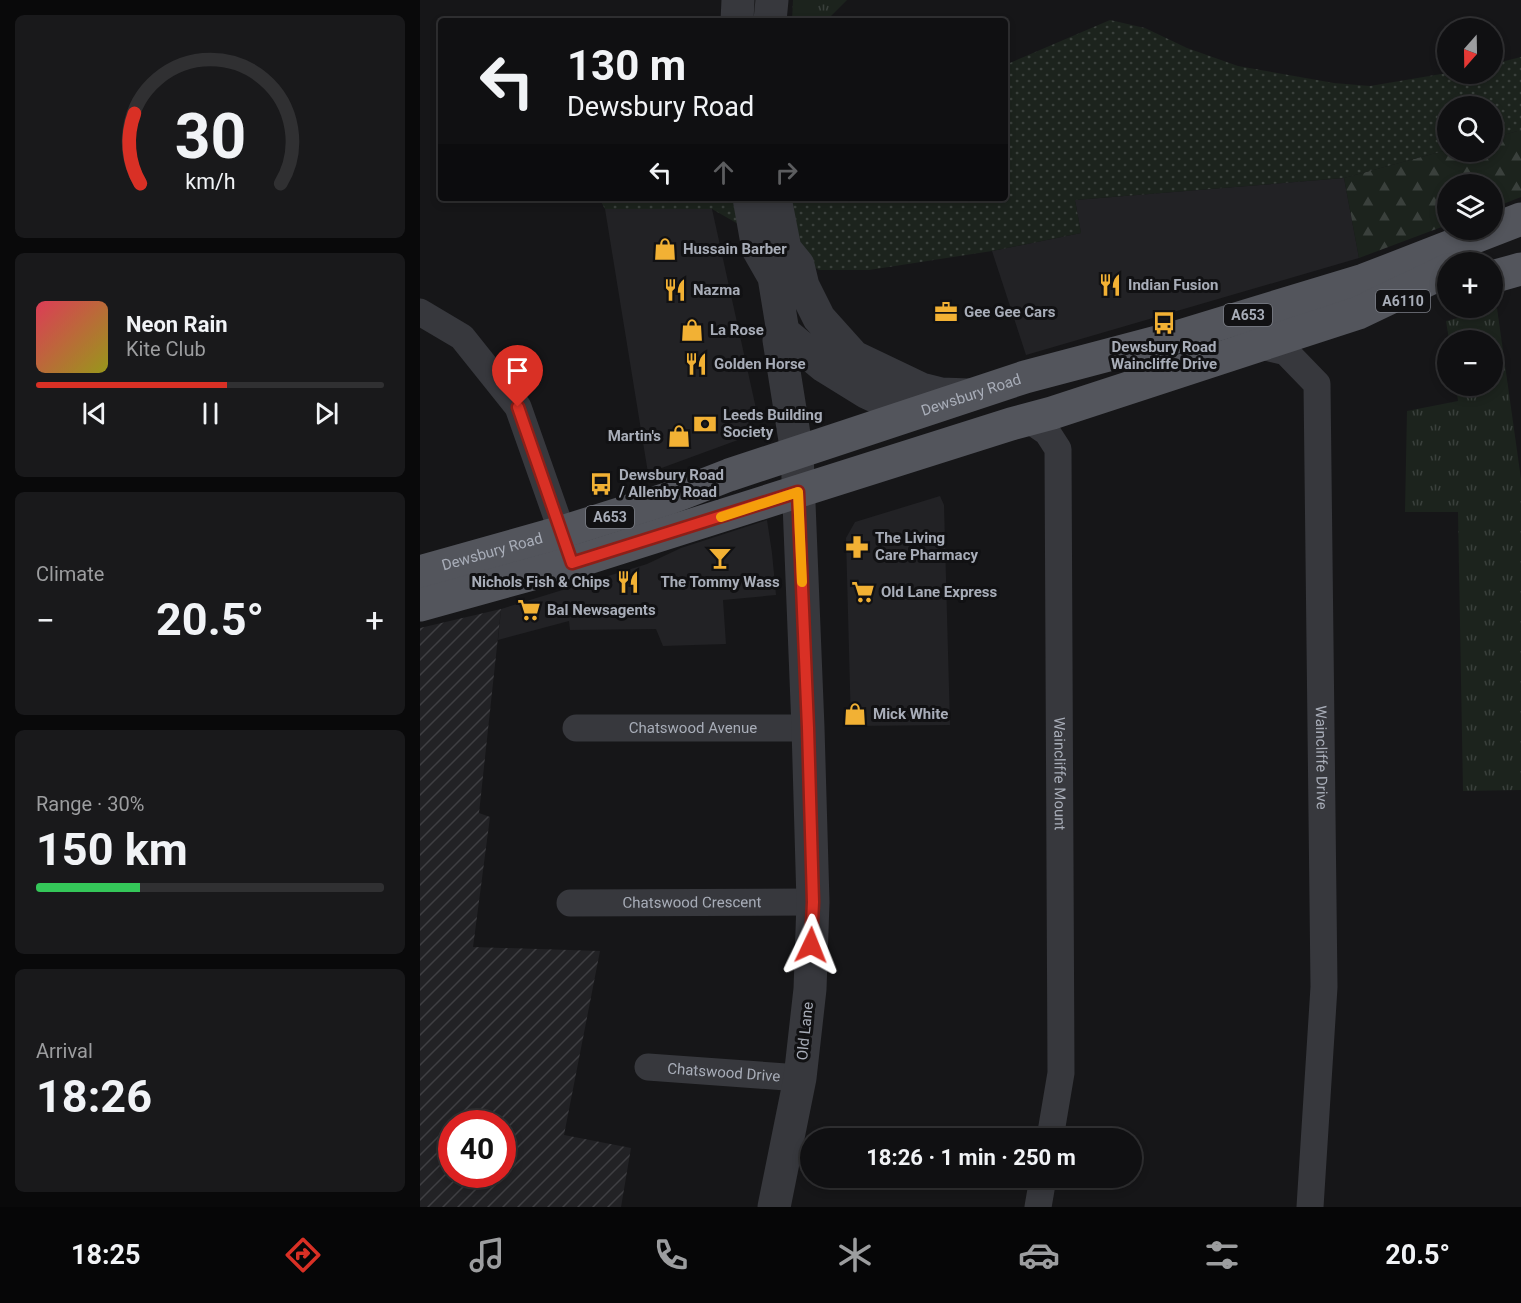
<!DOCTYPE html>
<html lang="en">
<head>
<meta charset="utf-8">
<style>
	:root { --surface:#101012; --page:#19191b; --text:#f1f3f6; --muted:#9c9d9f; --line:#303032; --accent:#d93025 }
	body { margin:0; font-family:Roboto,sans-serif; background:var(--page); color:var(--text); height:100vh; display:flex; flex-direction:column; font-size:22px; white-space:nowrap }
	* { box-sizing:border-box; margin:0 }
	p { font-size:20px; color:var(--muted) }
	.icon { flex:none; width:33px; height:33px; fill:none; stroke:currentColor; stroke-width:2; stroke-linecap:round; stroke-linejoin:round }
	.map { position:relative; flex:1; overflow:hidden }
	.panel { display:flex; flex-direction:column; gap:15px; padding:15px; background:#09090a; width:420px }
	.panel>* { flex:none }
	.banner { position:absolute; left:18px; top:18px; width:570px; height:183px; border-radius:6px; box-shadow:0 3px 9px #0003,0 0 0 2px var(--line); background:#101012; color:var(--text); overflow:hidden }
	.needle { width:39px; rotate:200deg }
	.controls { position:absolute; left:1017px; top:18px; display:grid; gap:12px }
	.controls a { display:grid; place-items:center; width:66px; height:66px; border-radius:50%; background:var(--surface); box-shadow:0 3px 9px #0003,0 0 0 2px var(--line); font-size:30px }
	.speed { position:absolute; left:18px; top:1110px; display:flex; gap:12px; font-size:30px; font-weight:700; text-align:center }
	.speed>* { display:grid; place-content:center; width:78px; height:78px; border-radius:50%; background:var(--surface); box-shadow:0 3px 9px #0003,0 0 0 2px var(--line); line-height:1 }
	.speed .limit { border:9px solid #d22; background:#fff; color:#111 }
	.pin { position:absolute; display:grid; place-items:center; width:51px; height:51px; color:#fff; margin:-62px -26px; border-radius:50% 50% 50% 0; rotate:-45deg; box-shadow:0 0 6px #0007 }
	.pin .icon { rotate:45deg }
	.me { position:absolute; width:66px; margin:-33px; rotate:2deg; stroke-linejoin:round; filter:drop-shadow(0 0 4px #0008) }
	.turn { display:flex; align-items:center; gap:21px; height:126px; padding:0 30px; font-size:27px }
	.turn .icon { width:78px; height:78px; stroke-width:2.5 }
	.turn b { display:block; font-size:42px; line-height:51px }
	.lanes { display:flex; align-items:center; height:57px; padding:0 30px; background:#0003; justify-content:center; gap:30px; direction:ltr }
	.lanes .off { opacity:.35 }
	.big { font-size:45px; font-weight:700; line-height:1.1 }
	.panel .tile { flex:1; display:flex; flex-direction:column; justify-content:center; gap:9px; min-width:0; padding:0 21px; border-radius:9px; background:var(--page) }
	.panel .dial { align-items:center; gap:0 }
	.dial svg { height:156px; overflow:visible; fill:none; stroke:var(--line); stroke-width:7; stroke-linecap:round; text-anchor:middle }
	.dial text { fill:var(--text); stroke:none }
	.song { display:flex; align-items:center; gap:18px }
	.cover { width:72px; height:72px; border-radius:9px; background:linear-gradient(135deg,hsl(350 70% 55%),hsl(60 70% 35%)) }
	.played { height:6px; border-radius:3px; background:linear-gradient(90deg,var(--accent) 55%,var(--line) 55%) }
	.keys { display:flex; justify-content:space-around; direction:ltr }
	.heat { display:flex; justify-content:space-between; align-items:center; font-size:33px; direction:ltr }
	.charge { height:9px; border-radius:4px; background:linear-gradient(90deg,#34c759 30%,var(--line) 0) }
	.trip { position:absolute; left:380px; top:1128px; width:342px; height:60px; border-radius:30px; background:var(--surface); box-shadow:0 3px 9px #0003,0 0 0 2px var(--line); font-weight:700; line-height:60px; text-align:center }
	.tab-bar { display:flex; height:96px; justify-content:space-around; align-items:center; background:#060607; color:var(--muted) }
	.tab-bar .icon { width:42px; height:42px }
	.tab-bar .current { color:var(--accent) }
	.tab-bar b { font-size:27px; color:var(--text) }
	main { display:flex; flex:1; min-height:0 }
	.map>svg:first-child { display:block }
</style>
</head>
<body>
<main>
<section class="panel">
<div class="tile dial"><svg viewBox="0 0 100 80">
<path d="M14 69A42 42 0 1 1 86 69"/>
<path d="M14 69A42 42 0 0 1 11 33" stroke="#d93025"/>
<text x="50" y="56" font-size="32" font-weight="700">30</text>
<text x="50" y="72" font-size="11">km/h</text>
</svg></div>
<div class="tile">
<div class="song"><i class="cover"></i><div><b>Neon Rain</b><p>Kite Club</p></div></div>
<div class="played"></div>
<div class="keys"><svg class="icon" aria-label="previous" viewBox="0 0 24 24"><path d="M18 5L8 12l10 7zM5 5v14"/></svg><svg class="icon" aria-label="pause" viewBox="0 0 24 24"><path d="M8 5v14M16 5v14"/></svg><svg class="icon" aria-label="next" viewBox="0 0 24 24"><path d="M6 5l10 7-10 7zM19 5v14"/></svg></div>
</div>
<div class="tile"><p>Climate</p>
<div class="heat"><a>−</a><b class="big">20.5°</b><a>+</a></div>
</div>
<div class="tile"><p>Range · 30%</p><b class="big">150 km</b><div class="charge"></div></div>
<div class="tile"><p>Arrival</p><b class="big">18:26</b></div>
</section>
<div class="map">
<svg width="1101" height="1207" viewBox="0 0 1101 1207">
	<defs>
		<pattern id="industrial-furrows" width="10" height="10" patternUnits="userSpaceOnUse" patternTransform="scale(1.5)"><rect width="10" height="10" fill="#222225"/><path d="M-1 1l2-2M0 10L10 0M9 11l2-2" fill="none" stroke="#3f3f43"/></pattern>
		<pattern id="grass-tufts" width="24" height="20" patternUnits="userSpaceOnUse" patternTransform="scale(1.5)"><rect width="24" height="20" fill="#1c231d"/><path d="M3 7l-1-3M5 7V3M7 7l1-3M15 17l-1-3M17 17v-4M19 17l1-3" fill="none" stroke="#3a403c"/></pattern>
		<pattern id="forest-firs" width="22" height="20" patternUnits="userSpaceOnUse" patternTransform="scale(1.5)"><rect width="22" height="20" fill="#1c231d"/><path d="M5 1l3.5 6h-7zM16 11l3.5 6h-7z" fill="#3a403c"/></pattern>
		<pattern id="park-dots" width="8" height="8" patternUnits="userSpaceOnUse" patternTransform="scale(1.5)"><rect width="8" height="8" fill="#1c231d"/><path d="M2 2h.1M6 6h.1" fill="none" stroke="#3a403c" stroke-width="1.8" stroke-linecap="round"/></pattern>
	</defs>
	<rect width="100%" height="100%" fill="#161618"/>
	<path fill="#222225" d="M924 178 939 258 606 355 572 251 661 233 655 200Z
		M185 209H292L337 413 326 437 228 473Z
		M520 496 524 505 530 725 431 726 426 538 435 522Z
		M347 520 352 553 356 595 303 600 306 644 243 646 236 629 150 630 149 621 78 640 81 609 227 564 261 548Z"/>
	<path fill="url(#industrial-furrows)" fill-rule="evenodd" d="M81 609 59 813 70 817 53 947 180 951 144 1135 211 1148 201 1207H0V628ZM32 1124H82V1174H32Z"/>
	<path fill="url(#grass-tufts)" d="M373 0H427L406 21H372Z
		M1077 308 1101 479V790L1043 791 1038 512H985L987 411 1038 401 1036 386H1072V340H1029L1026 321Z"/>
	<path fill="url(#forest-firs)" d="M1101 130V197L1073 208 1072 184H1028L1027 225 939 258 924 178 1027 150 1028 152H1072L1073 138Z"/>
	<path fill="url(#park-dots)" d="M690 20 725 28 767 48 818 66 914 83 950 86 1027 73 1072 74 1073 64 1101 57V130L1073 138 1072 106H1028L1027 150 924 178 655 200 661 233 572 251 449 270H399L292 209H185L179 198H585V65Z"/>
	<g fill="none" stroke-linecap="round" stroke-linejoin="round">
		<g stroke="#37383d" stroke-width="27">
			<path d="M0 312 42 337 98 407 148 549"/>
			<path id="s1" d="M837 345 866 352 897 384 904 987 890 1207"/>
			<path id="s2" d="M608 419 627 432 638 449 641 1073 630 1138"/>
			<path id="s3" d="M156 728H388"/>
			<path id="s4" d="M150 903 393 902"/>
			<path id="s5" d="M228 1067 380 1078"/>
			<path d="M618 1207 623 1178"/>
		</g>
		<path stroke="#37383d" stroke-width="33" d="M317 21 318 0
			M350 21 352 0
			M329 198 338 249 354 277 363 332 359 340 377 453 388 728 393 902 390 989 380 1078 354 1207
			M355 198 365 249 357 270
			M365 249 378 265 383 286 399 318 434 357 501 389 521 394 549 395
			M363 332 404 366 446 392 491 413"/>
		<g stroke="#53555c" stroke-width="33">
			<path d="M1072 277 1101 269"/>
			<path id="s6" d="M0 572 142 532 250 498 309 475 605 377 760 336 944 280 1101 219"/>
			<path d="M0 605 152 563 591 424 632 413 938 313 1028 270"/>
		</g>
	</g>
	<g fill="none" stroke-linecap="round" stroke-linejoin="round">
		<g stroke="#8d1f18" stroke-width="15">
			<path id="route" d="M98 407 152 563 378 492 388 728 393 902 391 945"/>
		</g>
		<use href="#route" stroke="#d93025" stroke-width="10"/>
		<path stroke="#f59e0b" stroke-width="10" d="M301 517 378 492 382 582"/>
	</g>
	<defs>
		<g id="shop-bare" transform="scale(1.8)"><path d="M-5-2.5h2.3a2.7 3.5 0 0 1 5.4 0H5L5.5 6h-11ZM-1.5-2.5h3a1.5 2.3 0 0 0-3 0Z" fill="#f2b134" stroke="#111113" stroke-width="2.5" paint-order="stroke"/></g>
		<g id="restaurant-bare" transform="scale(1.8)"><path d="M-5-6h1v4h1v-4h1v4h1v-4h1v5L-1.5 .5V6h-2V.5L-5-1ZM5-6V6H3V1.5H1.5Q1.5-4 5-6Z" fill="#f2b134" stroke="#111113" stroke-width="2.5" paint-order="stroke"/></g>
		<g id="office-bare" transform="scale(1.8)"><path d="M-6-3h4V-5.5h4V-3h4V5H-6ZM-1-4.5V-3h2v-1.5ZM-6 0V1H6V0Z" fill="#f2b134" stroke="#111113" stroke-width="2.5" paint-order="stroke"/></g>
		<g id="bus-bare" transform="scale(1.8)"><path d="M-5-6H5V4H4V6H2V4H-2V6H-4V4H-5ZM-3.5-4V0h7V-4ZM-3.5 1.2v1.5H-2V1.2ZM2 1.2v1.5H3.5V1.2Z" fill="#f2b134" stroke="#111113" stroke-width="2.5" paint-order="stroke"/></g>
		<g id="bank-bare" transform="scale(1.8)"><path d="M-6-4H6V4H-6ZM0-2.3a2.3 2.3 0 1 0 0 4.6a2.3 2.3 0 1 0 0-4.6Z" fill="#f2b134" stroke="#111113" stroke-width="2.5" paint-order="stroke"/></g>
		<g id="pharmacy-bare" transform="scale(1.8)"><path d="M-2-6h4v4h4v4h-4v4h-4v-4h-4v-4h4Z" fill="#f2b134" stroke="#111113" stroke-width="2.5" paint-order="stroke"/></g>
		<g id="bar-bare" transform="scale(1.8)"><path d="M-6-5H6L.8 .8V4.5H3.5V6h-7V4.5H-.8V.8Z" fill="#f2b134" stroke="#111113" stroke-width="2.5" paint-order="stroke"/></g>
		<g id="supermarket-bare" transform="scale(1.8)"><path d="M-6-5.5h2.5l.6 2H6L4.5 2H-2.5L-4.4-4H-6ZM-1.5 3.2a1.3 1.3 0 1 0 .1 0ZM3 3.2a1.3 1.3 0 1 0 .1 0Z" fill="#f2b134" stroke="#111113" stroke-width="2.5" paint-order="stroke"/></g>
	</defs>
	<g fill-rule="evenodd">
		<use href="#shop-bare" x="245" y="249"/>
		<use href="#restaurant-bare" x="690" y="285"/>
		<use href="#restaurant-bare" x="255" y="290"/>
		<use href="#office-bare" x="526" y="312"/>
		<use href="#bus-bare" x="744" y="323"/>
		<use href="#shop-bare" x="272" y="330"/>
		<use href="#restaurant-bare" x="276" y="364"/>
		<use href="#bank-bare" x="285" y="424"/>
		<use href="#shop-bare" x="259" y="436"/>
		<use href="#bus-bare" x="181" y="484"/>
		<use href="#pharmacy-bare" x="437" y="547"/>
		<use href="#bar-bare" x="300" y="558"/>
		<use href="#restaurant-bare" x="208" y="582"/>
		<use href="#supermarket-bare" x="443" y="592"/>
		<use href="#supermarket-bare" x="109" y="610"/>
		<use href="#shop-bare" x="435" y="714"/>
	</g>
	<g text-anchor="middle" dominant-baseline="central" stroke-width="6" stroke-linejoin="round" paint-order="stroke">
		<g fill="#111113" stroke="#7b7e86" stroke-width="1.5">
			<rect x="956" y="290" width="54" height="22" rx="4.5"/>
			<rect x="804" y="304" width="48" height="22" rx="4.5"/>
			<rect x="166" y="506" width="48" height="22" rx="4.5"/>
		</g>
		<g font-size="14" font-weight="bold" fill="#a8adb8">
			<text x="983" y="301">A6110</text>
			<text x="828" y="315">A653</text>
			<text x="190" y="517">A653</text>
		</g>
		<g font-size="15" font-weight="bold" fill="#a8adb8" stroke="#111113" text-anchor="start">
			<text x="263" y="249">Hussain Barber</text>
			<text x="708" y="285">Indian Fusion</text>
			<text x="273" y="290">Nazma</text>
			<text x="544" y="312">Gee Gee Cars</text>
			<text x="290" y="330">La Rose</text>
			<text x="744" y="347" text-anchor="middle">Dewsbury Road<tspan x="744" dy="17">Waincliffe Drive</tspan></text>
			<text x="294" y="364">Golden Horse</text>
			<text x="303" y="415">Leeds Building<tspan x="303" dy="17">Society</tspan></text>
			<text x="241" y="436" text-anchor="end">Martin's</text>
			<text x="199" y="475">Dewsbury Road<tspan x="199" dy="17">/ Allenby Road</tspan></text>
			<text x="455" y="538">The Living<tspan x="455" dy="17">Care Pharmacy</tspan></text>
			<text x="190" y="582" text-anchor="end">Nichols Fish &amp; Chips</text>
			<text x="300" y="582" text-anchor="middle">The Tommy Wass</text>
			<text x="461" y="592">Old Lane Express</text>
			<text x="127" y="610">Bal Newsagents</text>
			<text x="453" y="714">Mick White</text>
		</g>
		<g font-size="15" fill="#a8adb8" stroke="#111113">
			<text stroke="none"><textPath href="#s6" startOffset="579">Dewsbury Road</textPath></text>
			<text stroke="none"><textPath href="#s6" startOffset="75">Dewsbury Road</textPath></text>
			<text stroke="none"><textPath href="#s3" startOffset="117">Chatswood Avenue</textPath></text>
			<text stroke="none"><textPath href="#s1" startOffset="448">Waincliffe Drive</textPath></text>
			<text stroke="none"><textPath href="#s2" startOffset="368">Waincliffe Mount</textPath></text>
			<text stroke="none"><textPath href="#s4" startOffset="122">Chatswood Crescent</textPath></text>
			<text transform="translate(385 1031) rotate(-84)">Old Lane</text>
			<text stroke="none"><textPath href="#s5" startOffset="76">Chatswood Drive</textPath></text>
		</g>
	</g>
</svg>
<div class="controls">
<a><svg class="needle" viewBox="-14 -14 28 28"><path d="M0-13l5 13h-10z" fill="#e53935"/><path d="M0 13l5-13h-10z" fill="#9c9d9f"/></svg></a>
<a><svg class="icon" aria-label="search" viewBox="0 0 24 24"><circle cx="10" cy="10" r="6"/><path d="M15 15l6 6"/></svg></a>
<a><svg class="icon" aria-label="layers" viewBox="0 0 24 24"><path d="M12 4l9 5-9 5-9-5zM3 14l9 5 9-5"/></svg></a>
<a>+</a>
<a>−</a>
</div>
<div class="speed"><div class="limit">40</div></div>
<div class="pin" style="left:98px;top:407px;background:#d93025"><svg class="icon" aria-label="arrive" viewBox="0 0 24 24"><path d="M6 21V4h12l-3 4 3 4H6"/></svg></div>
<svg class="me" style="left:391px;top:945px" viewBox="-20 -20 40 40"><path d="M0-17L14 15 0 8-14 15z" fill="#d93025" stroke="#fff" stroke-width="4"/></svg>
<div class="trip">18:26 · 1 min · 250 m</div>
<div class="banner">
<div class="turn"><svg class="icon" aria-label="left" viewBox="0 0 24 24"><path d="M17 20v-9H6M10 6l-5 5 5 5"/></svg><div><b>130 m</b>Dewsbury Road</div></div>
<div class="lanes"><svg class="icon" aria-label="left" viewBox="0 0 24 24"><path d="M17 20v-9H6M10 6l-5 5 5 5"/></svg><svg class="icon off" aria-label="ahead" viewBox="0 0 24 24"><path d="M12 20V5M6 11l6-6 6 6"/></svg><svg class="icon off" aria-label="right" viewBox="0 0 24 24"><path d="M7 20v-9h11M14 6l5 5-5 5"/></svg></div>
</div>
</div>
</main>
<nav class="tab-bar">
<b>18:25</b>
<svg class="icon current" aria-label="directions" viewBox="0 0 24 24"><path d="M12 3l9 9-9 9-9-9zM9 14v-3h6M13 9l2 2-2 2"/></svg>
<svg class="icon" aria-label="music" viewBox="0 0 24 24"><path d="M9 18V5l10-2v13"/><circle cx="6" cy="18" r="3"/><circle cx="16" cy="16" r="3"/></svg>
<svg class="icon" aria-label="phone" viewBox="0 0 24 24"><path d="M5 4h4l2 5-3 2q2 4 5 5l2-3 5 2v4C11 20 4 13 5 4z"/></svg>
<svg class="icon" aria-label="climate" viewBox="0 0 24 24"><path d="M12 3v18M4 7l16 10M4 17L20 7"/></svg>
<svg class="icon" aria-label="car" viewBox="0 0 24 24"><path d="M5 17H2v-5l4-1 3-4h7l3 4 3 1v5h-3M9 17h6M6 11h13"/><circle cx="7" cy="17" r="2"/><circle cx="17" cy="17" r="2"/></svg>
<svg class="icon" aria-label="filters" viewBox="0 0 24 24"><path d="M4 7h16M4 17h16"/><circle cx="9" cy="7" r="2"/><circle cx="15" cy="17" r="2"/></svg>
<b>20.5°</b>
</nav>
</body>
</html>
